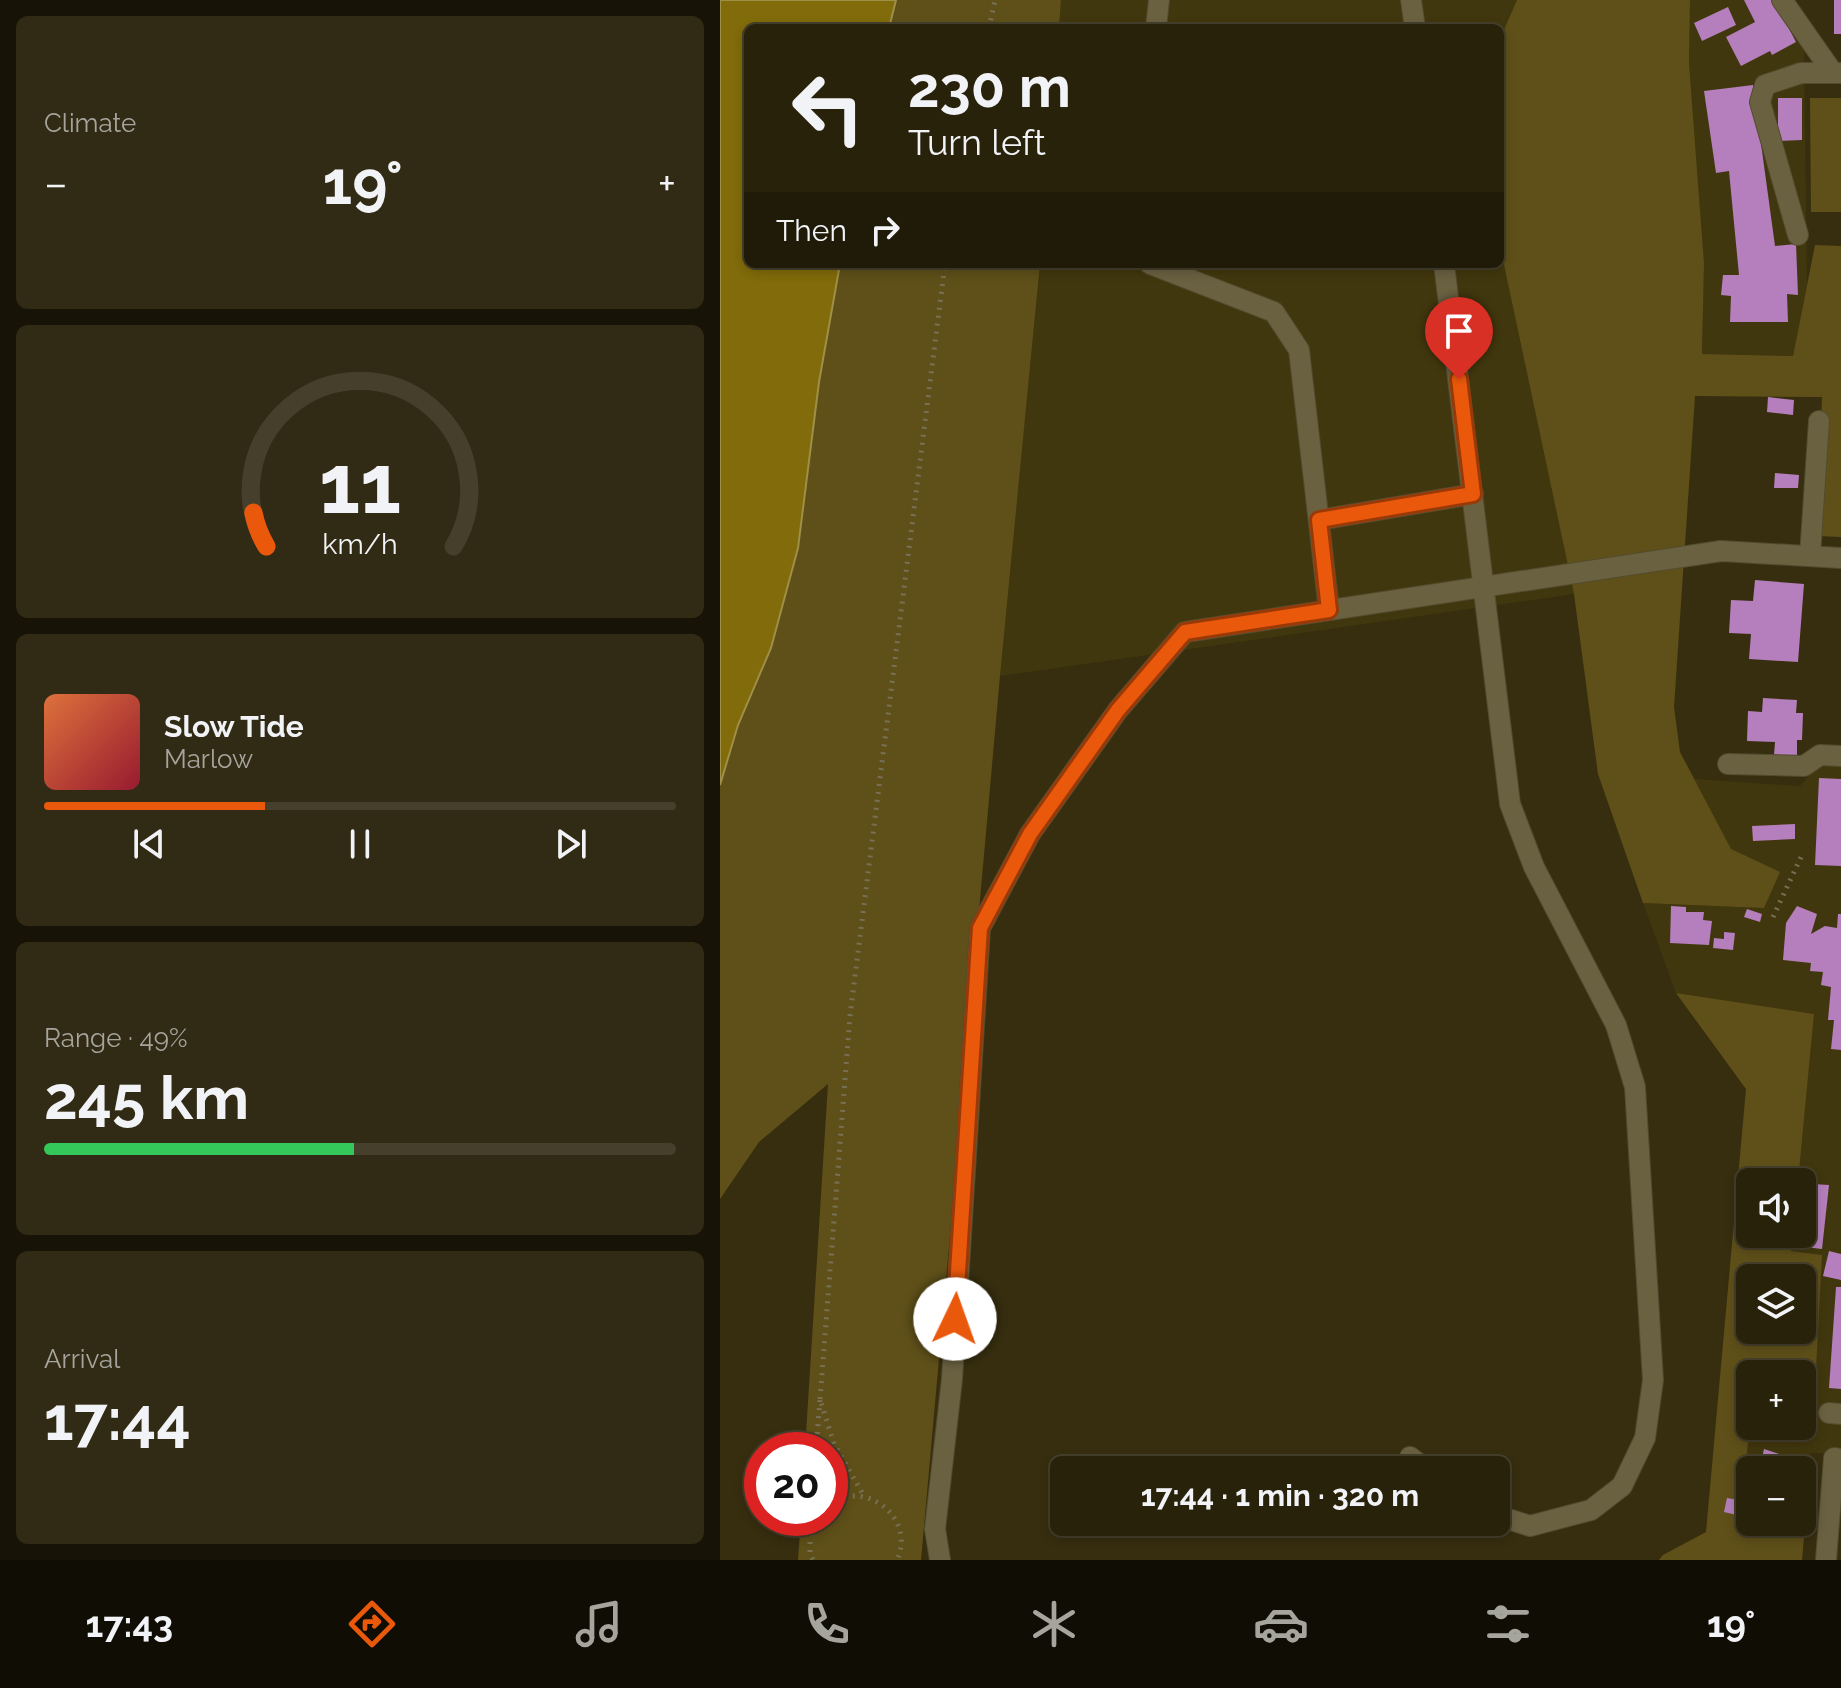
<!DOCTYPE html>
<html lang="en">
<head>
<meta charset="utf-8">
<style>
	:root { --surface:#29220b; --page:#312a14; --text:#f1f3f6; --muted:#a5a49d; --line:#453f2c; --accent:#ea580c }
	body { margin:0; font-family:Raleway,sans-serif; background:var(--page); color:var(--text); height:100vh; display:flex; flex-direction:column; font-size:30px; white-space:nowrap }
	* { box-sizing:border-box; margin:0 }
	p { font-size:26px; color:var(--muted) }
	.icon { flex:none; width:44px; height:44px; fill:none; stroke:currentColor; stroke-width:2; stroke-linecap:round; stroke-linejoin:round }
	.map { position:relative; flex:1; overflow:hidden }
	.details { display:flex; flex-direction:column; gap:16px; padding:16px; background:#171306; width:720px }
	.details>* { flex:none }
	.guide { position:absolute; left:24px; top:24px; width:760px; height:244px; border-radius:12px; box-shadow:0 4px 12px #0003,0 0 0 2px var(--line); background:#29220b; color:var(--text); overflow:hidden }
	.tools { position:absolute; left:1016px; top:1168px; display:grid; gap:16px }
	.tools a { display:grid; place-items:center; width:80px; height:80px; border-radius:12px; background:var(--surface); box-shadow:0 4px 12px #0003,0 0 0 2px var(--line); font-size:40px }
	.speed { position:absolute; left:24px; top:1432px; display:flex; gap:16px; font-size:40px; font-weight:700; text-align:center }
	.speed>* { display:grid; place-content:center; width:104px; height:104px; border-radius:50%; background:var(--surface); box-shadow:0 4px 12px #0003,0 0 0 2px var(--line); line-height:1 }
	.speed .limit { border:12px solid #d22; background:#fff; color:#111 }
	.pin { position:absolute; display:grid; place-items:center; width:68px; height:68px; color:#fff; margin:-82px -34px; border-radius:50% 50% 50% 0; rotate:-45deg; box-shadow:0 0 8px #0007 }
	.pin .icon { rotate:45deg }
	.me { position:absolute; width:88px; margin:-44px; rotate:3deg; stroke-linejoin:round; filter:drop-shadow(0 0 6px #0008) }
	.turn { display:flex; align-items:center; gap:28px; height:168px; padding:0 32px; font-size:36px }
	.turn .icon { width:104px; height:104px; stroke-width:2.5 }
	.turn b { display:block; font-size:56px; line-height:68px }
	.then { display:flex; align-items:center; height:76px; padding:0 32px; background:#0003; gap:16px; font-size:30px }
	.big { font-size:60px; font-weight:700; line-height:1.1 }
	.details .tile { flex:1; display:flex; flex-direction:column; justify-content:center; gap:12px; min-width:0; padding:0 28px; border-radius:12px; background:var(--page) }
	.details .dial { align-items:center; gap:0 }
	.dial svg { height:208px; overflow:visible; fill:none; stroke:var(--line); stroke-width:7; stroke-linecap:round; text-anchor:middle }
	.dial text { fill:var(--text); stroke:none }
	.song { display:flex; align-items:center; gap:24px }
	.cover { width:96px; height:96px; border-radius:12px; background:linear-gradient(135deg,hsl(20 70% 55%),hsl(350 70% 35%)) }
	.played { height:8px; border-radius:4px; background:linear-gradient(90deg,var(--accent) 35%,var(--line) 35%) }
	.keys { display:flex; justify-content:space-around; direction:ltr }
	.heat { display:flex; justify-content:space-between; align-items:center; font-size:44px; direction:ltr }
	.charge { height:12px; border-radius:6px; background:linear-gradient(90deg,#34c759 49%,var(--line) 0) }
	.trip { position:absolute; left:330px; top:1456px; width:460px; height:80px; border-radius:12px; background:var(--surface); box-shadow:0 4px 12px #0003,0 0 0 2px var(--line); font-weight:700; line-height:80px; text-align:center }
	.menu { display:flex; height:128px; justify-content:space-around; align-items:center; background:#100e04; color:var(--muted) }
	.menu .icon { width:56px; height:56px }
	.menu .selected { color:var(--accent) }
	.menu b { font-size:36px; color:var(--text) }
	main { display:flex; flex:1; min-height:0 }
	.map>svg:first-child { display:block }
</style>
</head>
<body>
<main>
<section class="details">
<div class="tile"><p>Climate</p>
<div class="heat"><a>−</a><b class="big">19°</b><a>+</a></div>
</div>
<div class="tile dial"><svg viewBox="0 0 100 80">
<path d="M14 69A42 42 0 1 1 86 69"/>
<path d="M14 69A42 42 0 0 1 9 56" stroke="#ea580c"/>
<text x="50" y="56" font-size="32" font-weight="700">11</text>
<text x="50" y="72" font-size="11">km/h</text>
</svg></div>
<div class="tile">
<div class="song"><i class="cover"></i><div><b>Slow Tide</b><p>Marlow</p></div></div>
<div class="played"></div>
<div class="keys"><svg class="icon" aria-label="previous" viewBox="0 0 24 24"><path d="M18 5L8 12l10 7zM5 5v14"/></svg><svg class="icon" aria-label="pause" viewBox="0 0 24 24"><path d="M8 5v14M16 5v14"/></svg><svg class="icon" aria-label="next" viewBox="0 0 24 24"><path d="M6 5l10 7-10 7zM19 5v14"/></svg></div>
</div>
<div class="tile"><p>Range · 49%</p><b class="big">245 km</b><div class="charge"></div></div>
<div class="tile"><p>Arrival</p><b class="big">17:44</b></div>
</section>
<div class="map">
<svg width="1121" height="1560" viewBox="0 0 1121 1560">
	<rect width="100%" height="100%" fill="#372e0f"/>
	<path fill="#41370e" d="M341 0H797L780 39V28H339Z
		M970 0H1057L1084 50 1087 284 1073 356 982 354 984 263 969 63Z
		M780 246 854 594 280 676 320 264H780Z
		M1103 760 1121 761V1454L1090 1453 1086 1516H1082V1470H1030V1515H1020L1030 1426H1093L1101 1255 1071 1251 1073 1234H1082V1182H1078L1094 1014 956 993 923 903 1044 908 1059 872 1011 850 974 779 1080 786Z"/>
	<path fill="#5f5019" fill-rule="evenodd" d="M176 0H341L339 28H169Z
		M797 0H970L969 63 984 263 982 354 1073 356 1095 245 1121 246V537L1097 536 1102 397 975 396 954 707 960 752 1011 849 1060 872 1044 908 923 903 878 774 854 594 780 246V39Z
		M1090 98H1121V212H1091Z
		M120 264H320L280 676 201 1560H78L81 1518H110V1450H85L108 1084 39 1142 0 1199V785L18 725 51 648 78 548 99 382Z
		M956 993 1094 1014 1078 1182H1030V1234H1073L1071 1251 1102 1255 1093 1427 1082 1426V1374H1030V1426L1020 1514 1030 1515V1522H1082V1516H1086L1082 1560H939L943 1555 986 1532 1026 1089ZM1030 1278H1082V1330H1030Z"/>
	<path fill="#816b0a" stroke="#a08f46" stroke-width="2" d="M0 0H176L169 28H28V264H120L99 382 78 548 51 648 18 725 0 785Z"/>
	<path fill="#b47fbc" d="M1024 0H1054L1076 42 1052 55 1050 51 1021 66 1006 37 1035 22Z
		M1114 0H1121V34H1114Z
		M1008 7 1016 25 982 41 974 23Z
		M1033 85 1055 246 1076 244 1078 295 1067 294 1068 322H1010L1011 296 1001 295 1003 275H1019L1009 171 996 173 984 91Z
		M1058 98H1082V140L1058 141Z
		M1048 397 1074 400 1073 415 1047 412Z
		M1055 473 1079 475 1078 488H1054Z
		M1035 580 1084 584 1078 662 1029 659 1031 634 1009 633 1011 600 1033 601Z
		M1043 698 1077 700 1076 713H1083L1082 740H1077V756L1054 755 1055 742 1027 741 1028 711 1042 712Z
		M1099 778 1121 779V866L1095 865Z
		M1075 824V839L1033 841 1032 826Z
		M951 906 966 907V912H984L983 920 992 921 989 945 950 943Z
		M1077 906 1097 914 1091 934 1105 926 1117 928 1118 914H1121V1050L1111 1049 1114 1020H1108L1111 987 1101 985 1103 972 1090 971 1091 963 1063 960 1066 923Z
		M1027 909 1042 914 1040 922 1024 917Z
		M1004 932 1015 933 1013 950 993 948 994 938 1004 939Z
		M1093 1184 1109 1185 1102 1249 1076 1246 1077 1234H1082V1192L1092 1193Z
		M1109 1251 1121 1254V1280L1103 1276Z
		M1116 1287H1121V1389L1109 1388Z
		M1044 1449 1084 1462 1082 1470H1043L1045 1462H1041Z
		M1007 1498 1030 1502V1518L1004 1512Z
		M1032 1522H1071L1068 1534 1031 1527Z"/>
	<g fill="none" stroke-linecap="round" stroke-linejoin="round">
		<g stroke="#534b2e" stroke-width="22">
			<path id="minor" d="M691 0 695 28
				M1062 0 1113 73
				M436 28 439 0
				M1078 235 1040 102 1045 85 1081 73H1121
				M430 264 554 312 579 350 609 610
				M724 264 790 804 814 867 896 1025 915 1087 933 1380 925 1438 902 1486 871 1510 810 1526 776 1515
				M599 520 753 494
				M1090 556 1099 421
				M1008 764 1084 766 1100 755 1121 756
				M1109 1413 1121 1414
				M690 1457 707 1470
				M220 1560 215 1529 232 1379 260 928 310 834 398 710 465 632 1001 551 1121 558
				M1106 1560 1114 1458 1121 1459"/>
		</g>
		<path stroke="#787056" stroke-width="5" stroke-dasharray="2 6" stroke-linecap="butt" d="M269 28 275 0
			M1053 917 1081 857
			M100 1399 130 1016 225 264
			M96 1450 100 1399 114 1444 144 1496
			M110 1503C147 1480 196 1518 177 1560
			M90 1518V1552L93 1560"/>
		<use href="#minor" stroke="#6a6141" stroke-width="20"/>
	</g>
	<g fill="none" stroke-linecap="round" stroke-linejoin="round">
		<g stroke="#983908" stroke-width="20">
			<path id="route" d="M235 1319 260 928 310 834 398 710 465 632 609 610 599 520 753 494 739 379"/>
		</g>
		<use href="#route" stroke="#ea580c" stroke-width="14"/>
	</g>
</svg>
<div class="tools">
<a><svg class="icon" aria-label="sound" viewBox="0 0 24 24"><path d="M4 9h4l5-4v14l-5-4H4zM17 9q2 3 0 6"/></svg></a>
<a><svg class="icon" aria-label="layers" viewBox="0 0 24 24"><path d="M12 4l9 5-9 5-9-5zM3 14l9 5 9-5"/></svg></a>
<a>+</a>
<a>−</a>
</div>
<div class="speed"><div class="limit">20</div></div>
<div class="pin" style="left:739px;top:379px;background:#d93025"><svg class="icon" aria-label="arrive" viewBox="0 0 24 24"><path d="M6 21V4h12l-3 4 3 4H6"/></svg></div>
<svg class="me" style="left:235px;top:1319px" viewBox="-20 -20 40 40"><circle r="19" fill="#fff"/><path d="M0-13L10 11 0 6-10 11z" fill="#ea580c"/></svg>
<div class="trip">17:44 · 1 min · 320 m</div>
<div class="guide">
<div class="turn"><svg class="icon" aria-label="left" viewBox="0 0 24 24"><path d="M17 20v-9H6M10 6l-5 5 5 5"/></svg><div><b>230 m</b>Turn left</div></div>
<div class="then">Then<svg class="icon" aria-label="right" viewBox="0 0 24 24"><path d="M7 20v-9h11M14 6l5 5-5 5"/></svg></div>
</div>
</div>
</main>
<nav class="menu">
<b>17:43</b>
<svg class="icon selected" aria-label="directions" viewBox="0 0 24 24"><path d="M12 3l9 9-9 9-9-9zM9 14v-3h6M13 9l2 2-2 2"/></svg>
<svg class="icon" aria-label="music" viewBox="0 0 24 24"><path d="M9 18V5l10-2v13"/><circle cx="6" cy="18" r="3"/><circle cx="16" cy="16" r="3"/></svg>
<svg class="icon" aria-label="phone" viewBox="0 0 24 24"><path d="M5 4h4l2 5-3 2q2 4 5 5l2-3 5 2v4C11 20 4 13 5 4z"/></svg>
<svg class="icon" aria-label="climate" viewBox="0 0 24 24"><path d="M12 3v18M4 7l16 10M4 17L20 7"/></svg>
<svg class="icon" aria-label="car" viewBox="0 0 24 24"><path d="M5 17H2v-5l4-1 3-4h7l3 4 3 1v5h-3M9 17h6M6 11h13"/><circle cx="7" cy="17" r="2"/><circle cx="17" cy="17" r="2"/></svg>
<svg class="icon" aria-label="filters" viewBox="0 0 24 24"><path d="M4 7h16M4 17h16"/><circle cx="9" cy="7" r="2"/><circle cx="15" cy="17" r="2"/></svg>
<b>19°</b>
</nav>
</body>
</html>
